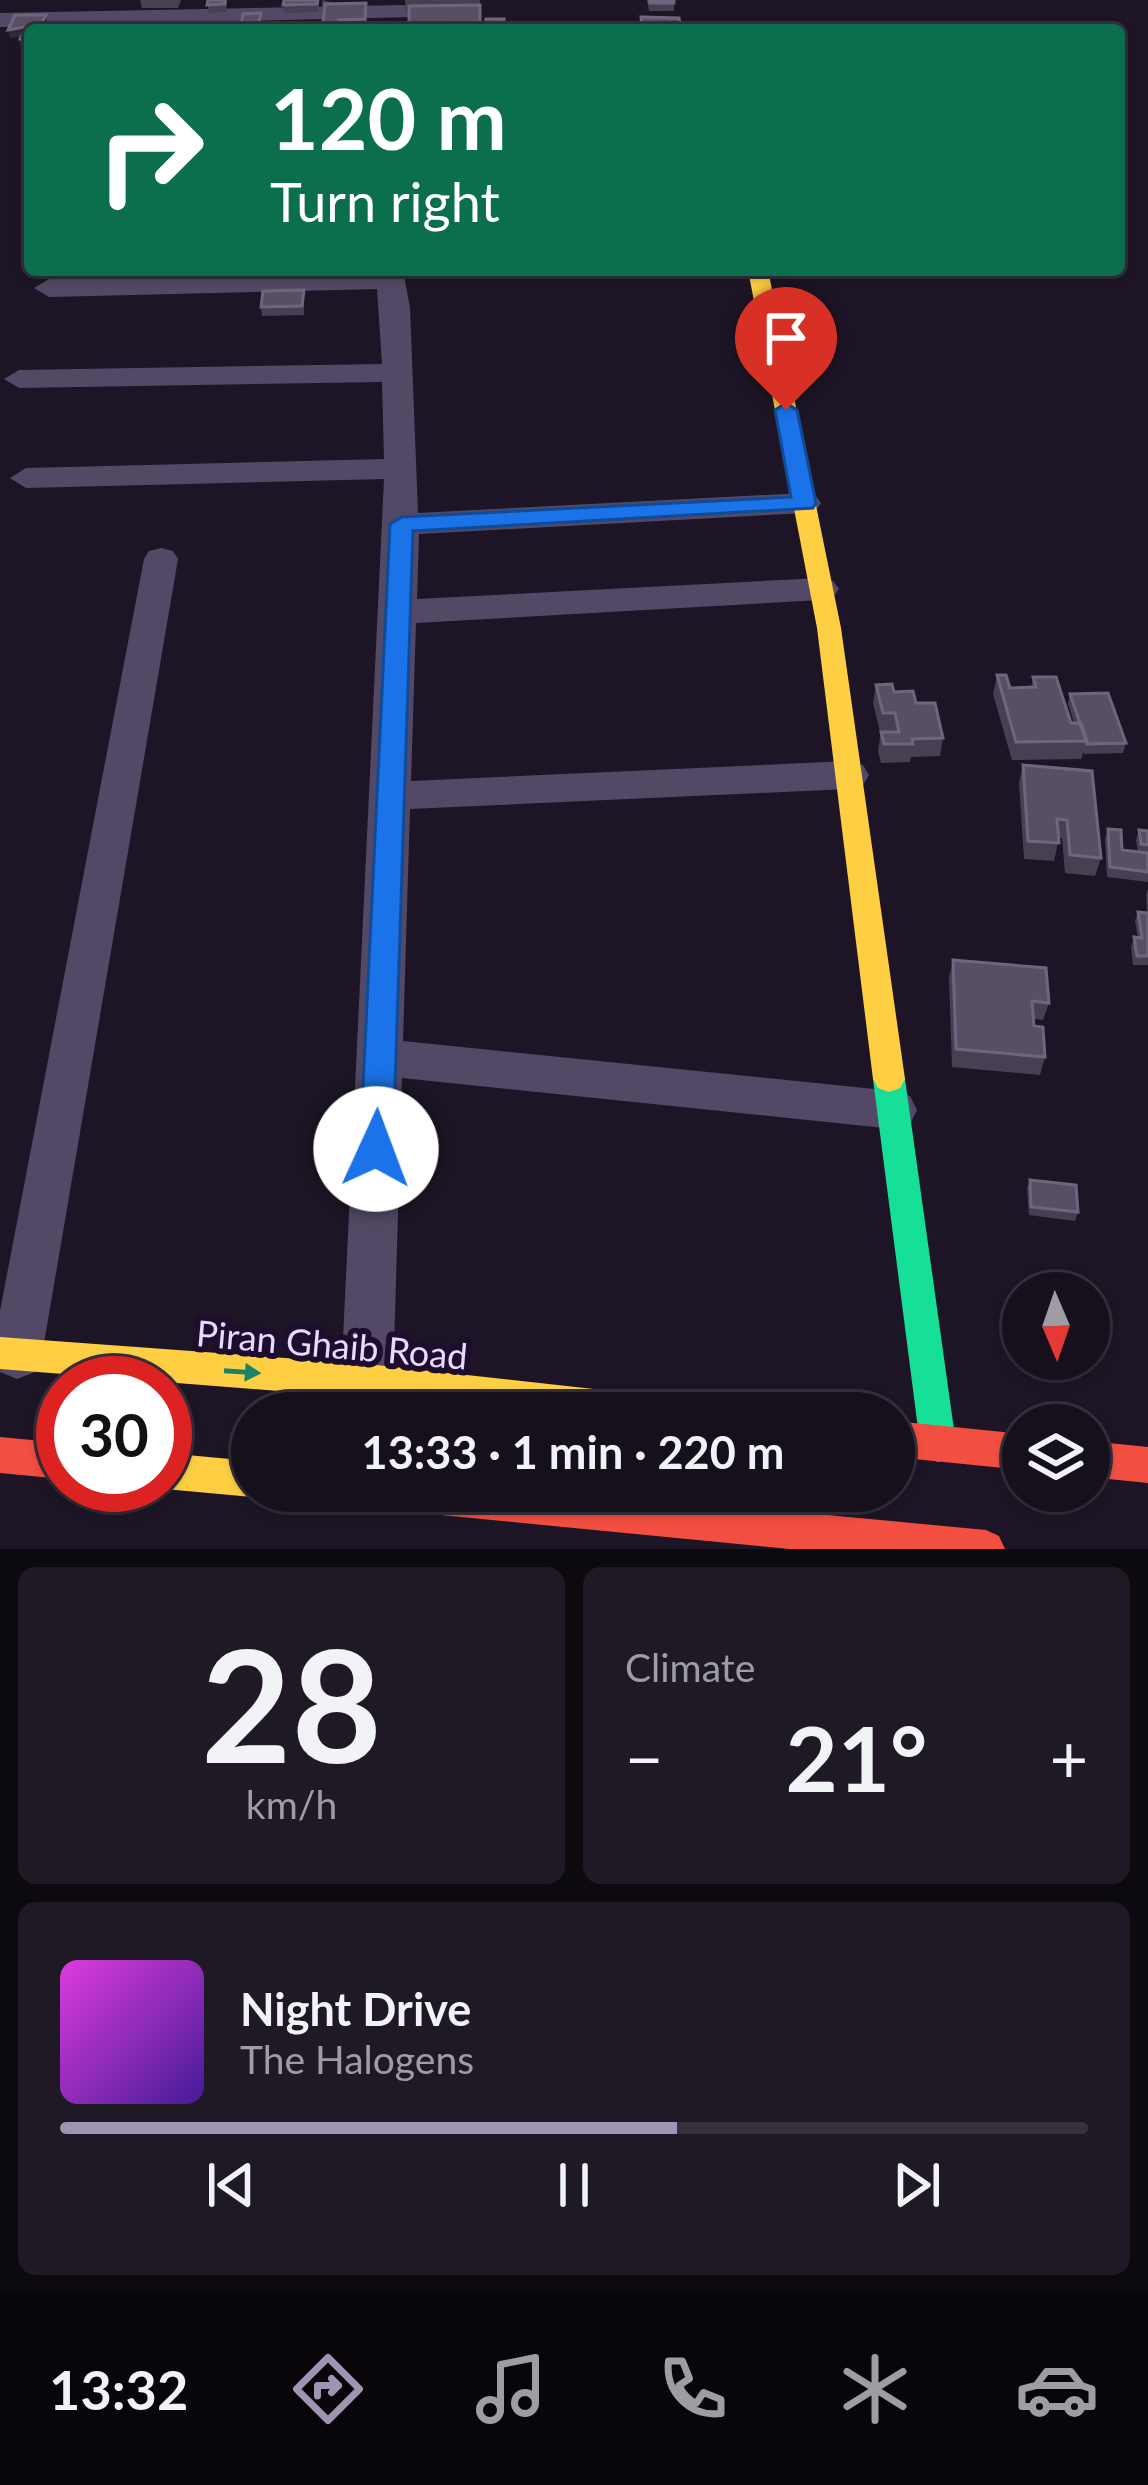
<!DOCTYPE html>
<html lang="en">
<head>
<meta charset="utf-8">
<style>
	:root { --surface:#16101c; --page:#1f1925; --text:#f1f3f6; --muted:#9e9da3; --line:#35303b; --accent:#a194b3 }
	body { margin:0; font-family:Lato,sans-serif; background:var(--page); color:var(--text); height:100vh; display:flex; flex-direction:column; font-size:45px; white-space:nowrap }
	* { box-sizing:border-box; margin:0 }
	p { font-size:39px; color:var(--muted) }
	.icon { flex:none; width:66px; height:66px; fill:none; stroke:currentColor; stroke-width:2; stroke-linecap:round; stroke-linejoin:round }
	.map { position:relative; height:1549px; overflow:hidden }
	.details { display:flex; flex-direction:column; gap:18px; padding:18px; background:#0c090f; flex:1 }
	.details>* { flex:none }
	.top-card { position:absolute; left:24px; top:24px; width:1101px; height:252px; border-radius:12px; box-shadow:0 3px 9px #0004,0 0 0 3px var(--line); background:#0b6e4f; color:#fff; overflow:hidden }
	.needle { width:78px; rotate:178deg }
	.controls { position:absolute; left:1002px; top:1272px; display:grid; gap:24px }
	.controls a { display:grid; place-items:center; width:108px; height:108px; border-radius:50%; background:var(--surface); box-shadow:0 3px 9px #0004,0 0 0 3px var(--line); font-size:60px }
	.speed { position:absolute; left:36px; top:1356px; display:flex; gap:24px; font-size:60px; font-weight:700; text-align:center }
	.speed>* { display:grid; place-content:center; width:156px; height:156px; border-radius:50%; background:var(--surface); box-shadow:0 3px 9px #0004,0 0 0 3px var(--line); line-height:1 }
	.speed .limit { border:18px solid #d22; background:#fff; color:#111 }
	.pin { position:absolute; display:grid; place-items:center; width:102px; height:102px; color:#fff; margin:-123px -51px; border-radius:50% 50% 50% 0; rotate:-45deg; box-shadow:0 0 12px #0007 }
	.pin .icon { rotate:45deg }
	.me { position:absolute; width:132px; margin:-66px; rotate:2deg; stroke-linejoin:round; filter:drop-shadow(0 0 9px #0008) }
	.turn { display:flex; align-items:center; gap:42px; height:252px; padding:0 48px; font-size:54px }
	.turn .icon { width:156px; height:156px; stroke-width:2.5 }
	.turn b { display:block; font-size:84px; line-height:102px }
	.big { font-size:90px; font-weight:700; line-height:1.1 }
	.details .tile { flex:1; display:flex; flex-direction:column; justify-content:center; gap:18px; min-width:0; padding:0 42px; border-radius:18px; background:var(--page) }
	.details .dial { align-items:center; gap:0 }
	.dial b { font-size:156px; line-height:1 }
	.song { display:flex; align-items:center; gap:36px }
	.cover { width:144px; height:144px; border-radius:18px; background:linear-gradient(135deg,hsl(300 70% 55%),hsl(260 70% 35%)) }
	.played { height:12px; border-radius:6px; background:linear-gradient(90deg,var(--accent) 60%,var(--line) 60%) }
	.keys { display:flex; justify-content:space-around; direction:ltr }
	.heat { display:flex; justify-content:space-between; align-items:center; font-size:66px; direction:ltr }
	.details .tiles { flex:1; display:grid; gap:18px; grid-template-columns:1fr 1fr }
	.tile:last-child { grid-column:span 2 }
	.trip { position:absolute; left:231px; top:1392px; width:684px; height:120px; border-radius:60px; background:var(--surface); box-shadow:0 3px 9px #0004,0 0 0 3px var(--line); font-weight:700; line-height:120px; text-align:center }
	.menu { display:flex; height:192px; justify-content:space-around; align-items:center; background:#09060b; color:var(--muted) }
	.menu .icon { width:84px; height:84px }
	.menu .on { color:var(--accent) }
	.menu b { font-size:54px; color:var(--text) }
	.map>svg:first-child { display:block }
</style>
</head>
<body>
<div class="map">
<svg width="1148" height="1549" viewBox="0 0 1148 1549">
	<rect width="100%" height="100%" fill="#1d1525"/>
	<g fill="none" stroke-linecap="round" stroke-linejoin="round">
		<path fill="#534966" fill-rule="evenodd" d="M403 5 411 7V17L0 27V13Z
			M403 270 410 308 418 513 804 493 816 496 821 503 816 510 804 513 419 534 417 599 821 578 833 581 839 589 833 597 821 600 416 623 411 781 849 761 863 765 869 775 863 785 849 789 410 809 403 1041 894 1091 910 1096 917 1110 910 1124 894 1129 402 1078 393 1381 385 1398 367 1405 349 1398 341 1381 384 479 26 488 10 478 26 468 384 459 382 382 19 388 4 379 19 370 382 364 377 289 49 297 34 288 49 279Z
			M161 548 173 551 178 559 42 1355 35 1372 17 1379 0 1372V1311L144 559 149 551Z"/>
		<path fill="#16e098" fill-rule="evenodd" d="M889 1066 900 1070 905 1079 956 1444 951 1457 938 1462 925 1457 920 1444 873 1079 878 1070Z"/>
		<path fill="#ffcf43" fill-rule="evenodd" d="M748 270H768L841 628 905 1079 900 1088 889 1092 878 1088 873 1079 817 628Z
			M0 1337 367 1364 657 1396 670 1401 675 1413H502L367 1398 0 1369Z
			M165 1453 252 1461V1491H265L252 1497 165 1489 155 1485H165Z"/>
		<path fill="#f24e42" fill-rule="evenodd" d="M894 1421 1023 1434V1470L894 1457Z
			M0 1437 63 1443V1479L0 1473Z
			M1089 1441 1148 1447V1483L1089 1477Z
			M360 1491H573L986 1530 999 1536 1005 1549H789L379 1509 366 1504Z"/>
	</g>
	<path fill="#483f53" d="M140 0H181L178 8H142Z
		M208 0H227L226 12 208 13Z
		M319 0 318 12 284 13 283 5Z
		M322 0 339 4 367 19 366 30H322L324 11H322Z
		M405 0H480V30H409V14H406Z
		M647 0H674V11H649Z
		M679 18V30H642L641 26Z
		M47 23 30 30V48H21L20 39 21 36 10 38Z
		M304 290V315L262 316 261 307Z
		M997 675 1010 688H1031L1033 677 1071 723H1074L1068 704 1070 694 1126 743 1123 753 1084 754V751L1081 759 1012 760 993 694Z
		M876 685 916 703 943 738 940 756 911 757 910 762 881 763 878 751 881 732 891 731 880 732 873 703Z
		M1023 765 1101 858 1095 876 1065 873 1062 838H1059L1054 861 1024 859 1019 783Z
		M1108 829 1122 850 1138 852 1136 840 1139 830 1148 831V882L1107 877 1105 838Z
		M1148 888V965H1133L1131 947 1134 937 1138 938 1135 921 1138 912 1147 913 1146 895Z
		M953 960 1049 1003 1043 1020 1034 1019V1026L1045 1057 1040 1075 952 1067 949 978Z
		M1030 1180 1078 1212 1075 1221 1029 1215 1027 1188Z"/>
	<path fill="#302739" d="M46 15 47 23 44 30H30V34L10 38 8 30Z"/>
	<path fill="#594f65" stroke="#70657e" stroke-width="3" d="M208 0H225V4L207 5Z
		M284 0H318L317 4 283 5Z
		M649 0H674V3H650Z
		M366 3 365 19 339 20 338 28 363 27V30H322L325 4Z
		M480 5V22L409 23V6Z
		M261 13 257 30H240L243 14Z
		M15 15H46L41 24 8 30Z
		M641 17 679 18 680 25H642Z
		M486 19H504L503 26 485 27Z
		M105 23 103 30H62L64 24Z
		M540 26V30H480V27Z
		M23 33H30V39H20Z
		M304 290 302 306 261 307 263 291Z
		M997 675H1006L1010 688 1036 687 1033 677H1056L1071 723H1081L1087 741 1016 742Z
		M892 684 894 692 913 691 916 703H935L943 738 912 739 913 744H884L881 732H899L895 713H883L876 685Z
		M1108 693 1126 743 1087 744 1070 694Z
		M1023 765 1092 771 1101 858 1070 855 1067 820 1057 819 1059 843 1028 841Z
		M1108 829 1121 830 1122 850 1148 853V872L1110 867Z
		M1139 830 1148 831V845L1141 844Z
		M1138 912 1148 913V956H1137L1134 937 1142 938Z
		M953 960 1046 968 1049 1003 1032 1001 1034 1026 1043 1027 1045 1057 956 1049Z
		M1030 1180 1076 1185 1078 1212 1031 1207Z"/>
	<defs><path id="oneway-solid" d="M-6-.8H1V-3.2L6.5 0L1 3.2V.8H-6Z" transform="scale(3)"/></defs>
	<use fill="#198267" href="#oneway-solid" transform="translate(242 1372) rotate(4)"/>
	<path fill="#1a73e8" stroke="#114b97" stroke-width="3" d="M786 403 797 410 816 503 813 508 413 531 393 1149 388 1159 376 1163 365 1159 360 1149 390 524 402 517 791 497 775 410Z"/>
	<g text-anchor="middle" dominant-baseline="central" stroke-width="12" stroke-linejoin="round" paint-order="stroke">
		<g font-size="36" fill="#e8d9ff" stroke="#1c0e2c">
			<text transform="translate(332 1344) rotate(5)">Piran Ghaib Road</text>
		</g>
	</g>
</svg>
<div class="controls">
<a><svg class="needle" viewBox="-14 -14 28 28"><path d="M0-13l5 13h-10z" fill="#e53935"/><path d="M0 13l5-13h-10z" fill="#9e9da3"/></svg></a>
<a><svg class="icon" aria-label="layers" viewBox="0 0 24 24"><path d="M12 4l9 5-9 5-9-5zM3 14l9 5 9-5"/></svg></a>
</div>
<div class="speed"><div class="limit">30</div></div>
<div class="pin" style="left:786px;top:410px;background:#d93025"><svg class="icon" aria-label="arrive" viewBox="0 0 24 24"><path d="M6 21V4h12l-3 4 3 4H6"/></svg></div>
<svg class="me" style="left:376px;top:1149px" viewBox="-20 -20 40 40"><circle r="19" fill="#fff"/><path d="M0-13L10 11 0 6-10 11z" fill="#1a73e8"/></svg>
<div class="trip">13:33 · 1 min · 220 m</div>
<div class="top-card">
<div class="turn"><svg class="icon" aria-label="right" viewBox="0 0 24 24"><path d="M7 20v-9h11M14 6l5 5-5 5"/></svg><div><b>120 m</b>Turn right</div></div>
</div>
</div>
<section class="details">
<div class="tiles">
<div class="tile dial"><b>28</b><p>km/h</p></div>
<div class="tile"><p>Climate</p>
<div class="heat"><a>−</a><b class="big">21°</b><a>+</a></div>
</div>
<div class="tile">
<div class="song"><i class="cover"></i><div><b>Night Drive</b><p>The Halogens</p></div></div>
<div class="played"></div>
<div class="keys"><svg class="icon" aria-label="previous" viewBox="0 0 24 24"><path d="M18 5L8 12l10 7zM5 5v14"/></svg><svg class="icon" aria-label="pause" viewBox="0 0 24 24"><path d="M8 5v14M16 5v14"/></svg><svg class="icon" aria-label="next" viewBox="0 0 24 24"><path d="M6 5l10 7-10 7zM19 5v14"/></svg></div>
</div>
</div>
</section>
<nav class="menu">
<b>13:32</b>
<svg class="icon on" aria-label="directions" viewBox="0 0 24 24"><path d="M12 3l9 9-9 9-9-9zM9 14v-3h6M13 9l2 2-2 2"/></svg>
<svg class="icon" aria-label="music" viewBox="0 0 24 24"><path d="M9 18V5l10-2v13"/><circle cx="6" cy="18" r="3"/><circle cx="16" cy="16" r="3"/></svg>
<svg class="icon" aria-label="phone" viewBox="0 0 24 24"><path d="M5 4h4l2 5-3 2q2 4 5 5l2-3 5 2v4C11 20 4 13 5 4z"/></svg>
<svg class="icon" aria-label="climate" viewBox="0 0 24 24"><path d="M12 3v18M4 7l16 10M4 17L20 7"/></svg>
<svg class="icon" aria-label="car" viewBox="0 0 24 24"><path d="M5 17H2v-5l4-1 3-4h7l3 4 3 1v5h-3M9 17h6M6 11h13"/><circle cx="7" cy="17" r="2"/><circle cx="17" cy="17" r="2"/></svg>
</nav>
</body>
</html>
